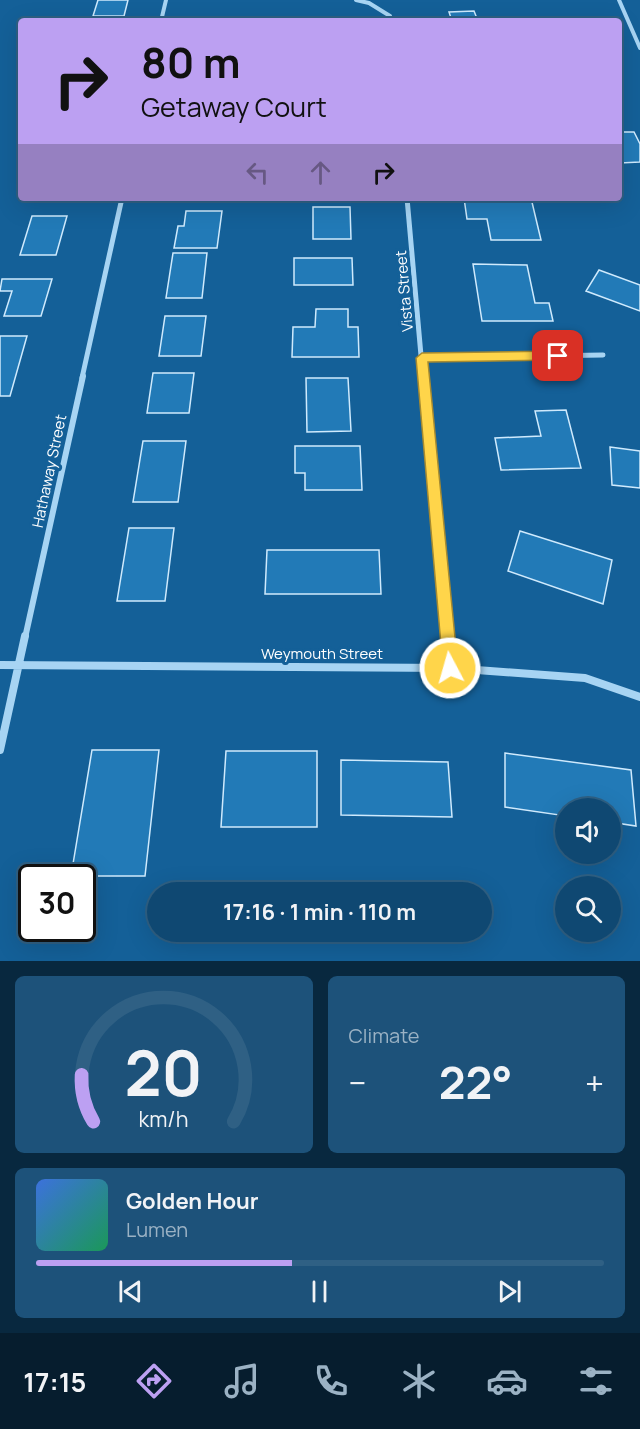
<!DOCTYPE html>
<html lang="en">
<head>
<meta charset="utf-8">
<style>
	:root { --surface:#0f4872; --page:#1d527a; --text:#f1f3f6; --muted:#9bb2c4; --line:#2f6084; --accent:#bca0f2 }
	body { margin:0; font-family:Manrope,sans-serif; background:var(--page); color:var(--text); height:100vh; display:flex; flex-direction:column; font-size:22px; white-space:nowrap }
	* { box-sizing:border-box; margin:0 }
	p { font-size:20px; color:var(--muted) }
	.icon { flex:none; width:33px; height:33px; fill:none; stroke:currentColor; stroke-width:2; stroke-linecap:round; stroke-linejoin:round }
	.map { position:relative; height:961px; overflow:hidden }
	.panel { display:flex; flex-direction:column; gap:15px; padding:15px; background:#08283f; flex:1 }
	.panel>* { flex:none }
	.guide { position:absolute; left:18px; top:18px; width:604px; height:183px; border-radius:6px; box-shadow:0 6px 24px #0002,0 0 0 2px var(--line); background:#bca0f2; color:#111; overflow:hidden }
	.tools { position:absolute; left:555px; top:798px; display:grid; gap:12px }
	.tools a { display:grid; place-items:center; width:66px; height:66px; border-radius:50%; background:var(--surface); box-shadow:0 6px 24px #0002,0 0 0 2px var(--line); font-size:30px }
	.speed { position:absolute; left:18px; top:864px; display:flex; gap:12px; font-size:30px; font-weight:700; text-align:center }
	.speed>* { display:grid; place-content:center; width:78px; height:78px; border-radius:50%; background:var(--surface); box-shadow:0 6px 24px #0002,0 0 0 2px var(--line); line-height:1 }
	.speed .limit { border:3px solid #111; border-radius:9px; background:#fff; color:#111 }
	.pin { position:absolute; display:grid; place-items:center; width:51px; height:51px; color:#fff; margin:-26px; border-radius:12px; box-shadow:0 3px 9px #0006 }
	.me { position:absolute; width:66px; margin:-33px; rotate:354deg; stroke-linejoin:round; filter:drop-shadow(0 0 4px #0008) }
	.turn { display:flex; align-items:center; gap:21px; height:126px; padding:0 24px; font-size:27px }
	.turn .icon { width:78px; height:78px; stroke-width:2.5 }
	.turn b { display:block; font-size:42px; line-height:51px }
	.lanes { display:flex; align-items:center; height:57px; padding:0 24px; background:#0003; justify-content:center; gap:30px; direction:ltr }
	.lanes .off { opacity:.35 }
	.big { font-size:45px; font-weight:700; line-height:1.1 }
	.panel .card { flex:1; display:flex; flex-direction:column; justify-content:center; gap:9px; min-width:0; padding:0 21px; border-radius:9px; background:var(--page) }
	.panel .dial { align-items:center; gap:0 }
	.dial svg { height:156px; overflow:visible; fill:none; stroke:var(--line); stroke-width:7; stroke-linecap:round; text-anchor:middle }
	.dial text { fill:var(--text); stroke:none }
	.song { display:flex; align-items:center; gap:18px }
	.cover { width:72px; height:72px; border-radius:9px; background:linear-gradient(135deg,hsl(220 70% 55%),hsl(150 70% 35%)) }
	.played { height:6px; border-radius:3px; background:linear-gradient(90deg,var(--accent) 45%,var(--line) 45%) }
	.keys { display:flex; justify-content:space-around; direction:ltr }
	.heat { display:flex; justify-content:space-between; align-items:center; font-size:33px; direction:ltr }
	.panel .tiles { flex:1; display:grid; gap:15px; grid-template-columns:1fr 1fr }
	.card:last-child { grid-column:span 2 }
	.trip { position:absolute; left:147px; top:882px; width:345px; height:60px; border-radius:30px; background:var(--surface); box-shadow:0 6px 24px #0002,0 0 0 2px var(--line); font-weight:700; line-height:60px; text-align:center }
	.tab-bar { display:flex; height:96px; justify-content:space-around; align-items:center; background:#061d2e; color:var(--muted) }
	.tab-bar .icon { width:42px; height:42px }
	.tab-bar .on { color:var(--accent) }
	.tab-bar b { font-size:27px; color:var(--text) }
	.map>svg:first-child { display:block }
</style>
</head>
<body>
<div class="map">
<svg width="640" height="961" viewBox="0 0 640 961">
	<rect width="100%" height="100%" fill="#146098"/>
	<path fill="#227ab7" stroke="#cfeafd" stroke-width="1.5" d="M98 0H128L124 16H93Z
		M474 11 478 21H452L449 12Z
		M620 132H634L640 144V162L620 163Z
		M23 198H72L71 201H22Z
		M464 198H531L541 240H491L487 219H467Z
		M313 207H350L351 239H313Z
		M186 211H222L217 248H174L178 226H184Z
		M32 216H67L56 255H20Z
		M173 253H207L202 298H166Z
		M294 258H352L353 285H294Z
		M473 264 527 265 535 303H549L553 321H482Z
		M599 270 640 285V311L586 291Z
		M2 279H52L41 316H4L12 291H0Z
		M316 309H348V327H358L359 357H292L293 327H315Z
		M165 316H206L201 356H159Z
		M0 336H27L10 396H0Z
		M153 373H194L189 413H147Z
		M306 378H348L351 431 307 432Z
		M566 410 581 468 501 470 495 438 541 436 535 411Z
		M143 441H186L178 502H133Z
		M295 446H360L362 490H305V473H295Z
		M610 447 640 451V488L612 485Z
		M129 528H174L165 601H117Z
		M520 531 612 560 603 604 508 571Z
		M267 550H379L381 594H265Z
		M92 750H159L145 876H71Z
		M226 751H317V827H221Z
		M505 753 631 770 636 826 610 822V808H566V816L505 807Z
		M341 760 448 762 452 817 341 815Z"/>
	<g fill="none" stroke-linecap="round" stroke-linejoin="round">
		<path stroke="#a7d4f3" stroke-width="4" d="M356 0 369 3 390 16 391 21
			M619 0 640 48
			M161 21 166 0"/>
		<path stroke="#a7d4f3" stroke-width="5" d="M407 198 423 378
			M422 358 603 355
			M82 378 122 198"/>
		<path stroke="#a7d4f3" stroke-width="6" d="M423 376 447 638
			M25 638 83 376"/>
		<path stroke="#a7d4f3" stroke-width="8" d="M447 636 450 668
			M0 665 450 668 585 678 640 697
			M0 750 25 636"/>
	</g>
	<path fill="#ffd54a" stroke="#a68a30" stroke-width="1.5" d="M558 351 564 356 558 360 428 362 458 668 456 673 450 675 445 673 443 668 416 358 422 353Z"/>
	<g text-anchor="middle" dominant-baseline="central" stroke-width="6" stroke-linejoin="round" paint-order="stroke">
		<g font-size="15" fill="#fff" stroke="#146098">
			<text transform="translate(404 291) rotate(-95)">Vista Street</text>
			<text transform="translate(49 471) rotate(-78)">Hathaway Street</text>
			<text x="322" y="653">Weymouth Street</text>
		</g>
	</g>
</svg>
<div class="tools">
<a><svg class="icon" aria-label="sound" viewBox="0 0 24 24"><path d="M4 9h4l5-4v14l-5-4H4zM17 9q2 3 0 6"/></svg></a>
<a><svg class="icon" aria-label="search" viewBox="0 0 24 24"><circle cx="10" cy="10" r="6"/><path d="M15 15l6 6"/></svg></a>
</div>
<div class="speed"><div class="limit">30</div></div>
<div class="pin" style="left:558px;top:356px;background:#d93025"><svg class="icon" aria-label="arrive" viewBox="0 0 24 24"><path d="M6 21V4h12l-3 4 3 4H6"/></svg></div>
<svg class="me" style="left:450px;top:668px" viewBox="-20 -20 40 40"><circle r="17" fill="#ffd54a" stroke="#fff" stroke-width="3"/><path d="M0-11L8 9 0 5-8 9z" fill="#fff"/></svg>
<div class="trip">17:16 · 1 min · 110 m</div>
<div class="guide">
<div class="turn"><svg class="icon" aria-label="right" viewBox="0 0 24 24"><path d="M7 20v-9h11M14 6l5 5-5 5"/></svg><div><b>80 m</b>Getaway Court</div></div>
<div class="lanes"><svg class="icon off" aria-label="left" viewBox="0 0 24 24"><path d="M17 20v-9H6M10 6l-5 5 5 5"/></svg><svg class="icon off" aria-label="ahead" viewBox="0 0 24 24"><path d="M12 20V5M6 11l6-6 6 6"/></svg><svg class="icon" aria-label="right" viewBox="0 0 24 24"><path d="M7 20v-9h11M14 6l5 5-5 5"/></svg></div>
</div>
</div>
<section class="panel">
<div class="tiles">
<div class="card dial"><svg viewBox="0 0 100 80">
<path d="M14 69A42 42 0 1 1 86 69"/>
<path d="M14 69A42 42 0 0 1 8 45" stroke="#bca0f2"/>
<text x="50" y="56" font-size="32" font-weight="700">20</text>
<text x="50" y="72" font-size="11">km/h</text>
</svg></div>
<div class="card"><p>Climate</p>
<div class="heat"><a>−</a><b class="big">22°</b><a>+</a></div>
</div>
<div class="card">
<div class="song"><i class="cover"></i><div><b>Golden Hour</b><p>Lumen</p></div></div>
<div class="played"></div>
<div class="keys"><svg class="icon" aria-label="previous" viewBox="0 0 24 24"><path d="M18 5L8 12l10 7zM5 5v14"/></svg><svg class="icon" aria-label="pause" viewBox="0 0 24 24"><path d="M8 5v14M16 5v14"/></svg><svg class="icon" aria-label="next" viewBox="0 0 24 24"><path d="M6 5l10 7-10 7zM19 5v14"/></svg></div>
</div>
</div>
</section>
<nav class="tab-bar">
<b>17:15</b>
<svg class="icon on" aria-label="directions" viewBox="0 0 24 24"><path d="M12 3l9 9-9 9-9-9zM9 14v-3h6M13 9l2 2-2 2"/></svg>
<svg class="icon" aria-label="music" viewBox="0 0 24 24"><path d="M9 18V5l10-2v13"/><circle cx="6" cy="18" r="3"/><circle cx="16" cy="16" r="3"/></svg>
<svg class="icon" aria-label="phone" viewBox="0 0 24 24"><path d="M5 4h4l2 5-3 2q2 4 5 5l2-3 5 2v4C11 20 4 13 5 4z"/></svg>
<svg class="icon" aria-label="climate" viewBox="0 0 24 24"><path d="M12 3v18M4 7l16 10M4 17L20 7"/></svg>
<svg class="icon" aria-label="car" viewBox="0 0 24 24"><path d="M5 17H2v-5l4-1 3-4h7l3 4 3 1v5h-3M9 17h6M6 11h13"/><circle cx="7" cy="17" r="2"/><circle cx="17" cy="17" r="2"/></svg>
<svg class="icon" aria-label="filters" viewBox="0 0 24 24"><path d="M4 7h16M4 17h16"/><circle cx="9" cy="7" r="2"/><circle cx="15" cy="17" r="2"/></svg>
</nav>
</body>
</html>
